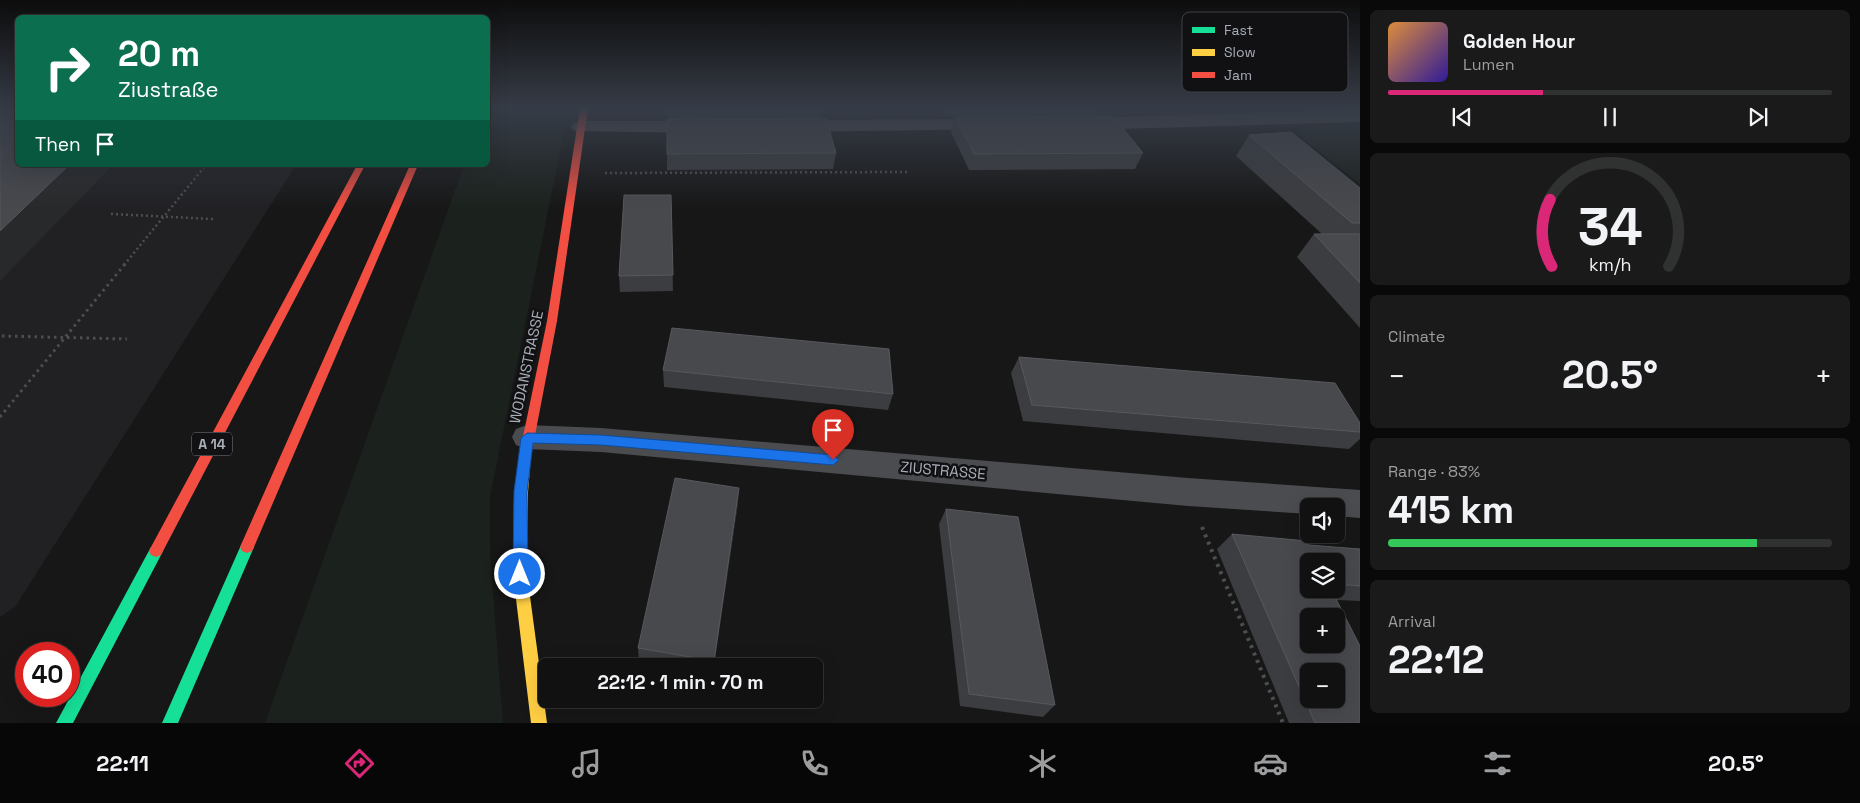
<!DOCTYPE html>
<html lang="en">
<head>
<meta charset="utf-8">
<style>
	:root { --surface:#111; --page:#1a1a1a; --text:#f1f3f6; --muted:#9c9d9f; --line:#303131; --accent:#db2777 }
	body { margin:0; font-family:"Space Grotesk",sans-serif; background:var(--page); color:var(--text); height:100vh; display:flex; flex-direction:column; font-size:19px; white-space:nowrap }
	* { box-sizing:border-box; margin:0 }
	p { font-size:16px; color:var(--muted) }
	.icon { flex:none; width:28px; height:28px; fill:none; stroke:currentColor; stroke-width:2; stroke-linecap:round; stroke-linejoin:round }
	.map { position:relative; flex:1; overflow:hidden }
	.details { display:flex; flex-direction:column; gap:10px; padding:10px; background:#090909; width:500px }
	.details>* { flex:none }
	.banner { position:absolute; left:15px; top:15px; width:475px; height:152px; border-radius:8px; box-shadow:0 5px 20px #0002,0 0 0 1px var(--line); background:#0b6e4f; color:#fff; overflow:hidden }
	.buttons { position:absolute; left:1300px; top:498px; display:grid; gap:10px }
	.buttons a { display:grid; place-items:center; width:45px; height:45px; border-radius:8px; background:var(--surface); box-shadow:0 5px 20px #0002,0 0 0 1px var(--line); font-size:25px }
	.speed { position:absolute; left:15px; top:642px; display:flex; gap:10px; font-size:25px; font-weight:700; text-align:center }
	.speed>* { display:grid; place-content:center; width:65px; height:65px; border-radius:50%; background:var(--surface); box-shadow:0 5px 20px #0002,0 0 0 1px var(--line); line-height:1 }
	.speed .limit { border:8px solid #d22; background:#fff; color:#111 }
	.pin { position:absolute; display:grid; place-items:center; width:42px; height:42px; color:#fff; margin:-51px -21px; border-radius:50% 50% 50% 0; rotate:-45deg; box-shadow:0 0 5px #0007 }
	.pin .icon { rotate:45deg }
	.me { position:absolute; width:55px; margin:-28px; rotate:0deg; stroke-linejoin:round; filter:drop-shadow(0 0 4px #0008) }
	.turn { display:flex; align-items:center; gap:18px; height:105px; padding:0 20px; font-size:22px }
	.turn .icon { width:65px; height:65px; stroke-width:2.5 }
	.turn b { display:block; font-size:35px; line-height:42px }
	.then { display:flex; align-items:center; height:48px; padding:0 20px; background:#0003; gap:10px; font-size:19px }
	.big { font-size:38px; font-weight:600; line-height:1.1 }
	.details .card { flex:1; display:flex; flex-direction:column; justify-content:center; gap:8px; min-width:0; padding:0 18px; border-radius:8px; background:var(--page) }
	.details .dial { align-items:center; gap:0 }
	.dial svg { height:130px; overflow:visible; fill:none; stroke:var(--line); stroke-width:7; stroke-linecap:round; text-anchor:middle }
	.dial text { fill:var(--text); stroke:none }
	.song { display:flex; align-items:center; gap:15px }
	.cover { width:60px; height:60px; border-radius:8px; background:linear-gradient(135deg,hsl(30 70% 55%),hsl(250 70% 35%)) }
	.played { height:5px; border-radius:2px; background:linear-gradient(90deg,var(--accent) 35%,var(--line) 35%) }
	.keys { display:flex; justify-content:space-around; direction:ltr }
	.heat { display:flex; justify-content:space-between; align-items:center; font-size:28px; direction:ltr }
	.charge { height:8px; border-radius:4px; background:linear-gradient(90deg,#34c759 83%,var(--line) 0) }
	.trip { position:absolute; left:538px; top:658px; width:285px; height:50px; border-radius:8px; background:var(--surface); box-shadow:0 5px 20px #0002,0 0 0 1px var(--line); font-weight:600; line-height:50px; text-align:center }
	.dock { display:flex; height:80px; justify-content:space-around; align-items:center; background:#070707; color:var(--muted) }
	.dock .icon { width:35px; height:35px }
	.dock .current { color:var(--accent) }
	.dock b { font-size:22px; color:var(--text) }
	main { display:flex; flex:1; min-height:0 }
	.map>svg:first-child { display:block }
</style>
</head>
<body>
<main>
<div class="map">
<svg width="1360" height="723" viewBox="0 0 1360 723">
	<rect width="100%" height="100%" fill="#171717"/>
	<path fill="#212124" d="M0 108 18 165H296L15 607 0 617Z"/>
	<path fill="#1b211c" d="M488 108H569L490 497V553L503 723H265L464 165H488Z
		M1360 123V184L1300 136 1302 130 1312 126Z"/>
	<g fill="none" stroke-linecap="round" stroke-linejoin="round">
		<path stroke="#4d4e52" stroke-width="2.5" stroke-dasharray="2 3" stroke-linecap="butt" d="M605 173 907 172
			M111 214 213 219
			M124 265 206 165"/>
		<path stroke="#4d4e52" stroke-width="3" stroke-dasharray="2.5 4" stroke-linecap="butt" d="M2 336 127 339
			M0 417 125 264"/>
		<path stroke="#4d4e52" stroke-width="4" stroke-dasharray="3 5" stroke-linecap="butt" d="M1202 527 1283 723"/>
		<path fill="#4b4c50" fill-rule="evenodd" d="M1360 110V122L1082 130 1075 128 1072 124 1075 120 1082 118Z
			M991 119 998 121 1001 125 998 129 792 132 785 130 782 126 785 122 792 120Z
			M581 121H704L711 123 714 127 711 131 704 133 574 131 571 127 574 123Z
			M527 425 601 428 1188 478 1360 490V518L1336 516V506H1309V514L1188 506 601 452 527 449 516 445 512 437 516 429Z"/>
		<path fill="#16e098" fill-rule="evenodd" d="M247 541 252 543 254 547 178 723H162L242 543Z
			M156 545 161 547 163 551 161 555 73 723H56L151 547Z"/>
		<path fill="#ffcf43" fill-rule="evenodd" d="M525 451 529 452 531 456 528 492 527 574 547 723H531L513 574 514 492 519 456 521 452Z"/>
		<path fill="#f24e42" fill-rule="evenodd" d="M580 108H588L557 321 531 456 529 460 525 461 521 460 519 456 547 321Z
			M357 165H365L161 555 156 557 151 555 149 551 151 547Z
			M410 165H418L254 547 252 551 247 553 242 551 240 547Z"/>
	</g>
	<path fill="#3c3d40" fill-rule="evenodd" d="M668 108H821L820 117 668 118Z
		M939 108H1098L1094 115 943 116Z
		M955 117 1143 153 1135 169 969 170 951 132Z
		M1249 135 1360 188V328L1297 257 1314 234H1322L1236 156Z
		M836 153 833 169 667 170V154Z
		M671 195 673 291 620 292 619 276Z
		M1019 357 1360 423V439L1349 449 1023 421 1011 373Z
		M663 370 893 394 888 410 664 387Z
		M738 503 714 666H669L639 661 638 648Z
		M946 509 1055 705 1043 717 960 706 939 524Z
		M1232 534 1309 545 1360 549V601L1337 600 1360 723H1289L1217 549ZM1336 561V589H1309Z"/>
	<path fill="#28292a" d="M69 165H113L0 281V231Z
		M739 488 738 503 713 666 714 661Z"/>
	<path fill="#48494d" stroke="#57595e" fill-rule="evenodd" d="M0 108H18V165H69L0 231Z
		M1113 116 1143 153 974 154 955 117Z
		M826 118 836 153 667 154V119Z
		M1291 132 1360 188V223H1352L1249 135Z
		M624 195H671L673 275 619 276Z
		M1314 234H1360V283Z
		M672 328 889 349 893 394 663 370Z
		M1019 357 1335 383 1360 423V432L1032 405Z
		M675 478 739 488 714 661 638 648Z
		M946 509 1018 517 1055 705 969 694Z
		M1232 534 1307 541 1309 545 1360 549V586L1336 584V561H1309V589H1331L1360 646V723H1315ZM1309 616H1336V644H1309ZM1309 671H1336V699H1309Z"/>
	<linearGradient id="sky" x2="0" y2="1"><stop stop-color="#0d0d0d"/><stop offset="0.52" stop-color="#363c47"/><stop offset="1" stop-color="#363c47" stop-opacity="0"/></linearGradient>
	<rect width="1360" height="209" fill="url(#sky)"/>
	<path fill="#1a73e8" stroke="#114b97" d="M527 433 601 435 833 455 839 460 833 465 601 445 533 443 527 492 528 574 526 578 520 580 515 578 513 574 514 492 521 438Z"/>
	<g text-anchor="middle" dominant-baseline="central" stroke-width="5" stroke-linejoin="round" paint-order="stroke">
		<rect fill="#111113" stroke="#7b7e86" stroke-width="1" x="192" y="432.5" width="40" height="23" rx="4"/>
		<g font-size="14" font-weight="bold" fill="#a8adb8">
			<text x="212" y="444">A 14</text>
		</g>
		<g font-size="15" fill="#a8adb8" stroke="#111113">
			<text transform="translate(526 367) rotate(-78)">WODANSTRASSE</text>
			<text transform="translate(943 470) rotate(5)">ZIUSTRASSE</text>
		</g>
	</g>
	<rect x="1182" y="12" width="166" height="80" rx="8" fill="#111113" stroke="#3e4045" stroke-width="1"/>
	<rect x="1192" y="27" width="23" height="6" fill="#16e098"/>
	<rect x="1192" y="49" width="23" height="7" fill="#ffcf43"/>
	<rect x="1192" y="72" width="23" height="6" fill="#f24e42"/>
	<g font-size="14" fill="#a8adb8">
		<text x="1224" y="35">Fast</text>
		<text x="1224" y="57">Slow</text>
		<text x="1224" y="80">Jam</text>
	</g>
</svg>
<div class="buttons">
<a><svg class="icon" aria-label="sound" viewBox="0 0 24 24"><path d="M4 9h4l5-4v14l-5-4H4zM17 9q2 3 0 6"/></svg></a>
<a><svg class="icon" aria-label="layers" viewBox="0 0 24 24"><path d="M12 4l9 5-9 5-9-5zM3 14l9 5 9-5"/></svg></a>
<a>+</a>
<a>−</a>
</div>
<div class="speed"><div class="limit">40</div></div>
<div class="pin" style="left:833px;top:460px;background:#d93025"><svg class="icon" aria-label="arrive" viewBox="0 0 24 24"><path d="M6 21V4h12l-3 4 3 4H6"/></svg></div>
<svg class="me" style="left:520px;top:574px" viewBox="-20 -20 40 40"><circle r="17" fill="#1a73e8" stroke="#fff" stroke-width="3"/><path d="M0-11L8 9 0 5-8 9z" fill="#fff"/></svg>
<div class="trip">22:12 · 1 min · 70 m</div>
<div class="banner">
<div class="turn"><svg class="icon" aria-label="right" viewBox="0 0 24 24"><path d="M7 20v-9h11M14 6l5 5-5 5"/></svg><div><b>20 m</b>Ziustraße</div></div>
<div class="then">Then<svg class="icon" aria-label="arrive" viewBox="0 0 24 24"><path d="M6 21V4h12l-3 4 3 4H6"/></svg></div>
</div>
</div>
<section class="details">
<div class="card">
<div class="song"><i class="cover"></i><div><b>Golden Hour</b><p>Lumen</p></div></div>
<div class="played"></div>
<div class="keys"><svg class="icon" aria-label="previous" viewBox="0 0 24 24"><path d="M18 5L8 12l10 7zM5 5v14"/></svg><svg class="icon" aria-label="pause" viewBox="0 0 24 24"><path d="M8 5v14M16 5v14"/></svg><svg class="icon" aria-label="next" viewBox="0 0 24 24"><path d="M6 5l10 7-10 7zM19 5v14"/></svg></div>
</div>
<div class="card dial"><svg viewBox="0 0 100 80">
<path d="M14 69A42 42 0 1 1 86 69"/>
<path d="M14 69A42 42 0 0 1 13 28" stroke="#db2777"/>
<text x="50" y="56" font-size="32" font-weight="700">34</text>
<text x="50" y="72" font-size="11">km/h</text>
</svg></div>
<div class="card"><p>Climate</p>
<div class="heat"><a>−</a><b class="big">20.5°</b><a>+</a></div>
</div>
<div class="card"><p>Range · 83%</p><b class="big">415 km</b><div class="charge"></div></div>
<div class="card"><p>Arrival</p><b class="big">22:12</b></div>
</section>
</main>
<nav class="dock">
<b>22:11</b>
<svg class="icon current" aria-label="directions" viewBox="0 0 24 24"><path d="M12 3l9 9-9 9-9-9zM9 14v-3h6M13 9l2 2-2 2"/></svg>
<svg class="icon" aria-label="music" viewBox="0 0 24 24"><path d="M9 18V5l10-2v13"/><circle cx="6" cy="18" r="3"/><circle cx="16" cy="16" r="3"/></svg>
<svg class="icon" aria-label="phone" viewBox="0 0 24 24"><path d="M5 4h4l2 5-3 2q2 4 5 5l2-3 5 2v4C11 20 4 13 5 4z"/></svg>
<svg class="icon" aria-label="climate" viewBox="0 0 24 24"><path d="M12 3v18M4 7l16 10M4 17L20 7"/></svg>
<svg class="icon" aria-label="car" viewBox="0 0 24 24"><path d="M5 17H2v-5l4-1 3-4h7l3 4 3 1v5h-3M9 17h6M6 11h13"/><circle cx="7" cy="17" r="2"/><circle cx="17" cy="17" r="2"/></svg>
<svg class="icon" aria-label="filters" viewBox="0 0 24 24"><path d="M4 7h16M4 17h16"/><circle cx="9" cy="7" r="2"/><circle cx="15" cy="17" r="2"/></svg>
<b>20.5°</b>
</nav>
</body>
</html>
